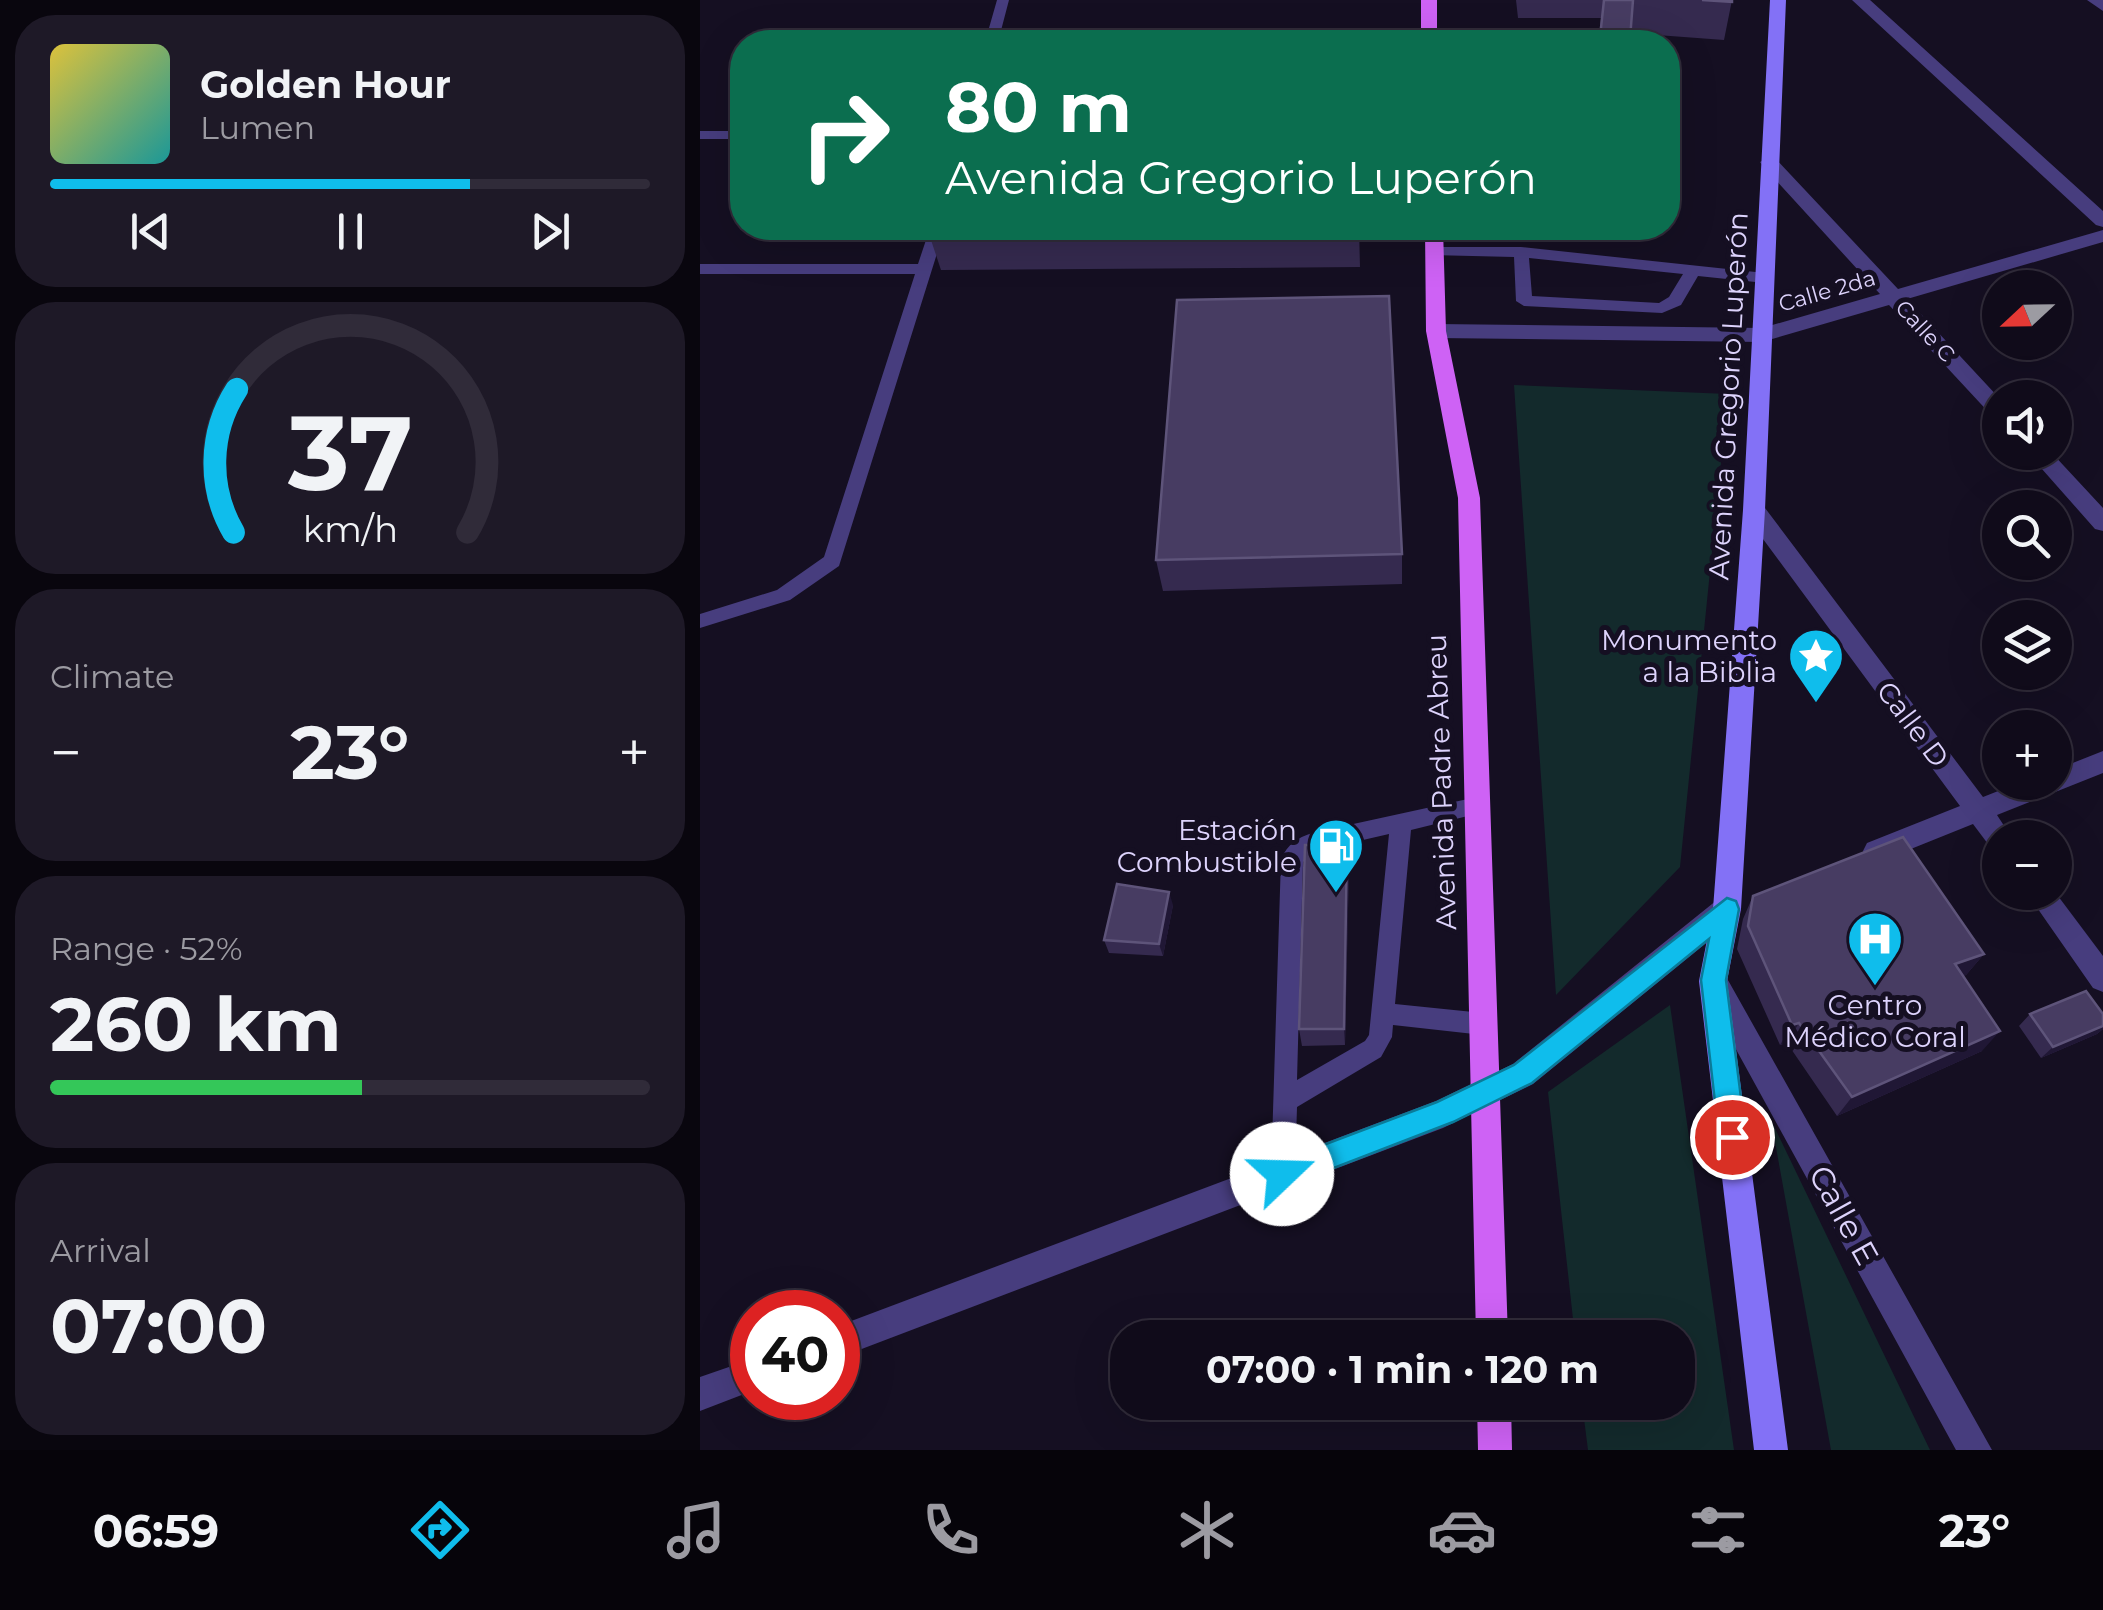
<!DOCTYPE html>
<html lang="en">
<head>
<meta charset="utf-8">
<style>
	:root { --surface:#100b1a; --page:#1e1927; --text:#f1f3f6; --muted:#9c9ba2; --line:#302b39; --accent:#0fbdec }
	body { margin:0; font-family:Montserrat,sans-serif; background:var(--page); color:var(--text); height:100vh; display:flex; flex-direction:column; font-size:38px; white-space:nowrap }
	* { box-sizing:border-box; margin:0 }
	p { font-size:32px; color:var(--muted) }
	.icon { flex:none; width:55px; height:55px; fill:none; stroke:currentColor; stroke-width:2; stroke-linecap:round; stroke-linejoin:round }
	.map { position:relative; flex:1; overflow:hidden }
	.details { display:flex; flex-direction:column; gap:15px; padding:15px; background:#09060e; width:700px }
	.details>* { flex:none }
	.hud { position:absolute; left:30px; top:30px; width:950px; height:210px; border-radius:40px; box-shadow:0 10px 40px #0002,0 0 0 2px var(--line); background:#0b6e4f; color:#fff; overflow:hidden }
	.needle { width:65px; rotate:248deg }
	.tools { position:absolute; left:1282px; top:270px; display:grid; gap:20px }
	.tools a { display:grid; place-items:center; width:90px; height:90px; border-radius:50%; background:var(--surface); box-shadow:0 10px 40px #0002,0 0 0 2px var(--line); font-size:50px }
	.speed { position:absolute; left:30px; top:1290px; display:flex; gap:20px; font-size:50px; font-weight:700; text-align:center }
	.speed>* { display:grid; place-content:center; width:130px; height:130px; border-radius:50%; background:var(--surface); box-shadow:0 10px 40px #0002,0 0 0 2px var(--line); line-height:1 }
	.speed .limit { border:15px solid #d22; background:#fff; color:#111 }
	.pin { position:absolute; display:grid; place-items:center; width:85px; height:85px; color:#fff; margin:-42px; border:5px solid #fff; border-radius:50%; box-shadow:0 2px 10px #0007 }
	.me { position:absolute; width:110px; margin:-55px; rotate:69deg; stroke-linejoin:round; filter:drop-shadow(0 0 8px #0008) }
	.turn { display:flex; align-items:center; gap:35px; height:210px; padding:0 50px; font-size:45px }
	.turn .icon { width:130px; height:130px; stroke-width:2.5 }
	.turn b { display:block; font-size:70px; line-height:85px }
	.big { font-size:75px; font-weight:700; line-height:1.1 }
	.details .tile { flex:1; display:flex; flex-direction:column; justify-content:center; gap:15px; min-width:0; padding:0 35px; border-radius:40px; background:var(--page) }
	.details .dial { align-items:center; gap:0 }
	.dial svg { height:260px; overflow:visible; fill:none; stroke:var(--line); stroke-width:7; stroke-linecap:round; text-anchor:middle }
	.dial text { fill:var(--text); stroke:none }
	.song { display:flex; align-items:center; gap:30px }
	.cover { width:120px; height:120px; border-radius:15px; background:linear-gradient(135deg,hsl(50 70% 55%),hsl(180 70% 35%)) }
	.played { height:10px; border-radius:5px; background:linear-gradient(90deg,var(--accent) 70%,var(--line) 70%) }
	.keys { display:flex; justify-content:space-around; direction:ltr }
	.heat { display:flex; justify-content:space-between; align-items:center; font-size:55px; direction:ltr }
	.charge { height:15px; border-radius:8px; background:linear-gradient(90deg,#34c759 52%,var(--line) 0) }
	.trip { position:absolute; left:410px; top:1320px; width:585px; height:100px; border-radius:40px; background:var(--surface); box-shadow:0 10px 40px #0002,0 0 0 2px var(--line); font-weight:700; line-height:100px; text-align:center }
	.menu { display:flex; height:160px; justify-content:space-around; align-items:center; background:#06040a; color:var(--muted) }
	.menu .icon { width:70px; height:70px }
	.menu .on { color:var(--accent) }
	.menu b { font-size:45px; color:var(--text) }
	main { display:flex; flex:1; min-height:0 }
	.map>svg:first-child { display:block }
</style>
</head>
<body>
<main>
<section class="details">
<div class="tile">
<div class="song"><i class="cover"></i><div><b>Golden Hour</b><p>Lumen</p></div></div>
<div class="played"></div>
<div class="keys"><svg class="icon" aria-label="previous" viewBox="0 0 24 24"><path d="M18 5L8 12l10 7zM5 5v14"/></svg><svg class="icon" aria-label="pause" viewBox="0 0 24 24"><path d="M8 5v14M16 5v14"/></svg><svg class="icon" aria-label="next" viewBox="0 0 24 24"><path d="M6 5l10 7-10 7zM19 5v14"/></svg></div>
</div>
<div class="tile dial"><svg viewBox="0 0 100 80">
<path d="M14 69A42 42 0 1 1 86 69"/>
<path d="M14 69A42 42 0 0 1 15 25" stroke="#0fbdec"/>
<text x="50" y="56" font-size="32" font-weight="700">37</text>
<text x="50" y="72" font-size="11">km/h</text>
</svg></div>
<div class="tile"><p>Climate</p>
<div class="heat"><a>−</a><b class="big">23°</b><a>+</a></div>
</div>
<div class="tile"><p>Range · 52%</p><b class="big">260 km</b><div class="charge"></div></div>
<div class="tile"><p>Arrival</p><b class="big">07:00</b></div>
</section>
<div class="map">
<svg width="1403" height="1450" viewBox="0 0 1403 1450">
	<rect width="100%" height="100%" fill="#150f22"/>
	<path fill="#132a2c" d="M814 385 1028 394 980 867 856 995Z
		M970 1005 1034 1450H888L882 1403 978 1402V1338L875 1337 848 1092Z
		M1071 1120 1230 1450H1131Z"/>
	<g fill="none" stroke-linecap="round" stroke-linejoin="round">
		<path fill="#473d7e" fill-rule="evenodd" d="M297 0H309L298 42H285Z
			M0 131H42V139H0Z
			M230 228H245L139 566 90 600 0 628V614L77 590 124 557 215 274H0V264H218Z
			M735 247H821L1065 273 1073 278 1065 283 998 276 981 305 962 313 824 306 816 301 814 257 730 255 727 252ZM829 258 983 274 969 297 959 303 832 296Z
			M777 797 784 800 787 806 784 812 711 830 695 1004 783 1013 791 1016 794 1024 791 1032 783 1035 693 1025 692 1037 681 1057 597 1107 595 1174 592 1183 583 1186 574 1183 571 1174 581 859C588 844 597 838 612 833ZM689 834 669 1035 665 1041 597 1080 603 862 615 851Z"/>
		<path fill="#473d7e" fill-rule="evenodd" d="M1152 0H1170L1403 211V227L1396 225Z
			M1387 0H1403V11Z
			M1069 157 1075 158 1198 289 1403 230V242L1207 299 1300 399V419L1293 417 1189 305 1062 342 736 338 726 331 736 324 1062 328 1180 294 1063 166 1060 162Z
			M1327 452H1351L1403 508V531L1395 529Z
			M1054 502 1062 504 1283 797 1321 782H1355V770L1403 751V773L1297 815 1312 838H1300V852L1291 848 1273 824 1176 863 1167 859 1163 851 1167 843 1260 806 1046 516 1043 510Z
			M1326 892H1355L1403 956V992L1393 988Z
			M1014 969 1024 973 1292 1450H1256L1004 991 1000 982 1004 973Z"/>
		<path fill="#473d7e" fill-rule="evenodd" d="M1027 897 1037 900 1041 909 1037 918 833 1084 743 1128 138 1358V1326L736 1101 813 1064 1017 900Z
			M52 1359V1391L0 1411V1377Z"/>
		<path fill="#8371f6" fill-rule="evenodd" d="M1070 0H1086L1065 510 1041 909 1027 981 1088 1450H1054L999 981 1013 909 1043 510Z"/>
		<path fill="#ce62f5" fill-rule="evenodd" d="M721 0H737V42H721Z
			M725 228H743L746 331 780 498 808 1338H776L758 498 726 331Z
			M777 1402H811L812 1450H778Z"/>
	</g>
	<path fill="#352a4f" d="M816 0H1032L1024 40 930 33 929 42H898L901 18H818Z
		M227 228H659L660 267 241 270Z
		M702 554V584L463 591 456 560Z
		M647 845 649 865 645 1045 602 1046 599 1029Z
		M1053 896 1284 954 1266 975 1263 976 1282 1051 1137 1116 1087 1043 1080 1045 1037 949 1043 919Z
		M473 905 463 956 409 953 404 940Z
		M1330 1014H1403V1029L1397 1034 1341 1058 1319 1026Z"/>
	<path fill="#201735" d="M647 845 649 865 645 1045 644 1029Z
		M469 892 473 905 463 956 459 944Z
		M1284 954 1266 975 1238 986 1255 964Z
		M1099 1023 1087 1043 1080 1045 1092 1025Z
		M1403 1026V1029L1397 1034 1341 1058 1353 1047Z
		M1300 1031 1282 1051 1137 1116 1152 1097Z"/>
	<path fill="#473c62" stroke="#5e547a" stroke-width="2.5" d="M904 0H933L930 39 900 37Z
		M1002 0H1032V2Z
		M689 296 702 554 456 560 477 300Z
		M1203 837 1284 954 1255 964 1300 1031 1152 1097 1099 1023 1092 1025 1048 926 1053 896Z
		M605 845H647L644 1029H599Z
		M417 884 469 892 459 944 404 940Z
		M1386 991 1403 1014V1026L1353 1047 1330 1014Z"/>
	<path fill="#0fbdec" stroke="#0a7b99" stroke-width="2.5" d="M1027 898 1036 901 1039 909 1026 980 1046 1137 1042 1147 1032 1151 1023 1147 1019 1137 1001 980 1009 939 832 1083 753 1122 582 1188 573 1184 569 1174 573 1164 737 1102 814 1065Z"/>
	<defs>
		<g id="sight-pin" transform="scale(2.875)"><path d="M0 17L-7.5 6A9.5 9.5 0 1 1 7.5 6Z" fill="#0fbdec" stroke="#150f22"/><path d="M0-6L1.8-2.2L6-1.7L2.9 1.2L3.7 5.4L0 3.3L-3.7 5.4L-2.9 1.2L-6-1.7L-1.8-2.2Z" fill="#fff"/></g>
		<g id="fuel-pin" transform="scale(2.875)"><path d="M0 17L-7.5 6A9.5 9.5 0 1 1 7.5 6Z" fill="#0fbdec" stroke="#150f22"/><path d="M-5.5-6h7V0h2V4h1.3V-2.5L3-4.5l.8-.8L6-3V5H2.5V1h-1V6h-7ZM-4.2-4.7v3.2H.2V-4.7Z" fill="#fff"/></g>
		<g id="hospital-pin" transform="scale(2.875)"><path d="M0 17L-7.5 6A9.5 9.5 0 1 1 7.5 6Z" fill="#0fbdec" stroke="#150f22"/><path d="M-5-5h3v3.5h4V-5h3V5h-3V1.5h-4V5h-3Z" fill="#fff"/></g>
	</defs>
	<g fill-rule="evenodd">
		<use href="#sight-pin" x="1116" y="656"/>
		<use href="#fuel-pin" x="636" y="846"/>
		<use href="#hospital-pin" x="1175" y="939"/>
	</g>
	<g text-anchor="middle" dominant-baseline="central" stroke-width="10" stroke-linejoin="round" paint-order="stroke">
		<g font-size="22" fill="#ddd3fc" stroke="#150f22">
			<text transform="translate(1127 291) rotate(-16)">Calle 2da</text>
			<text transform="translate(1225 331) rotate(47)">Calle C</text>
		</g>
		<g font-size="28" fill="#ddd3fc" stroke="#150f22">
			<text transform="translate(1028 396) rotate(-87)">Avenida Gregorio Luperón</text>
			<text transform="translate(1213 724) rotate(53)">Calle D</text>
			<text transform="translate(741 782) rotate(-92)">Avenida Padre Abreu</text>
		</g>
		<g font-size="28" fill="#ddd3fc" stroke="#150f22" text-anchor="end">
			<text x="1077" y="640">Monumento<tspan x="1077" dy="32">a la Biblia</tspan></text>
			<text x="597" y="830">Estación<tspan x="597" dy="32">Combustible</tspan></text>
			<text x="1175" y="1005" text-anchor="middle">Centro<tspan x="1175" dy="32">Médico Coral</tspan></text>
		</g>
		<g font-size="32" fill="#ddd3fc" stroke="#150f22">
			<text transform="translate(1144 1215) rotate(61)">Calle E</text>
		</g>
	</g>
</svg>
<div class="tools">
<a><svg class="needle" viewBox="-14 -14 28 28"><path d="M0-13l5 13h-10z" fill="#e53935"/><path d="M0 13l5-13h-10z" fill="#9c9ba2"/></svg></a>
<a><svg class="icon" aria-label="sound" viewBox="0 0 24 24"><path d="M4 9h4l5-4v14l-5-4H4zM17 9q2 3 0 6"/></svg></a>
<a><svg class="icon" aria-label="search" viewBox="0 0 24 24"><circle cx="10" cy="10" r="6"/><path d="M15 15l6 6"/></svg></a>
<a><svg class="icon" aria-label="layers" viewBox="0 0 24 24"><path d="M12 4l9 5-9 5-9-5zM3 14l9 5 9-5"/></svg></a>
<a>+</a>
<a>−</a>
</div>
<div class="speed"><div class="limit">40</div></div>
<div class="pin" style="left:1032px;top:1137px;background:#d93025"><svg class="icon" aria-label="arrive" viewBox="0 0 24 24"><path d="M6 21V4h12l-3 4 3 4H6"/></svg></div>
<svg class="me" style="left:582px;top:1174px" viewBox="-20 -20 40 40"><circle r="19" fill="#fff"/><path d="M0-13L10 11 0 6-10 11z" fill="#0fbdec"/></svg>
<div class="trip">07:00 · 1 min · 120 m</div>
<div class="hud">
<div class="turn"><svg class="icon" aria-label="right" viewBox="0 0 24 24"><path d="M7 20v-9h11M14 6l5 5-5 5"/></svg><div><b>80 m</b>Avenida Gregorio Luperón</div></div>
</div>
</div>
</main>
<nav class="menu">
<b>06:59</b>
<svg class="icon on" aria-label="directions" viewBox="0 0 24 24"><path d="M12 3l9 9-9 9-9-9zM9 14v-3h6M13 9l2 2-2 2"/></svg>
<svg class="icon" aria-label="music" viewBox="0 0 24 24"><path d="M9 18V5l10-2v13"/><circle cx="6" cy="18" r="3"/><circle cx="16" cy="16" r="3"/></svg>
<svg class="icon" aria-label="phone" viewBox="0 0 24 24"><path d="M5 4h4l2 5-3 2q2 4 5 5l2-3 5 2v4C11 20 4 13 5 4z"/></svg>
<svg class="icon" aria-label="climate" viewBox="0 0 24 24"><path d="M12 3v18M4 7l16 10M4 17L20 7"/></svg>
<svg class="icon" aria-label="car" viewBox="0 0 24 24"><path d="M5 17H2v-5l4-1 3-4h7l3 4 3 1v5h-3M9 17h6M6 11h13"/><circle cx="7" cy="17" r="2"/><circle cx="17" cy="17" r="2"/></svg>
<svg class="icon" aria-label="filters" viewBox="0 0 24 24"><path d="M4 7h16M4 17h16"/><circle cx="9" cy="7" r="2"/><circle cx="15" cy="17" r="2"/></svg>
<b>23°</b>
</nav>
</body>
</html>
